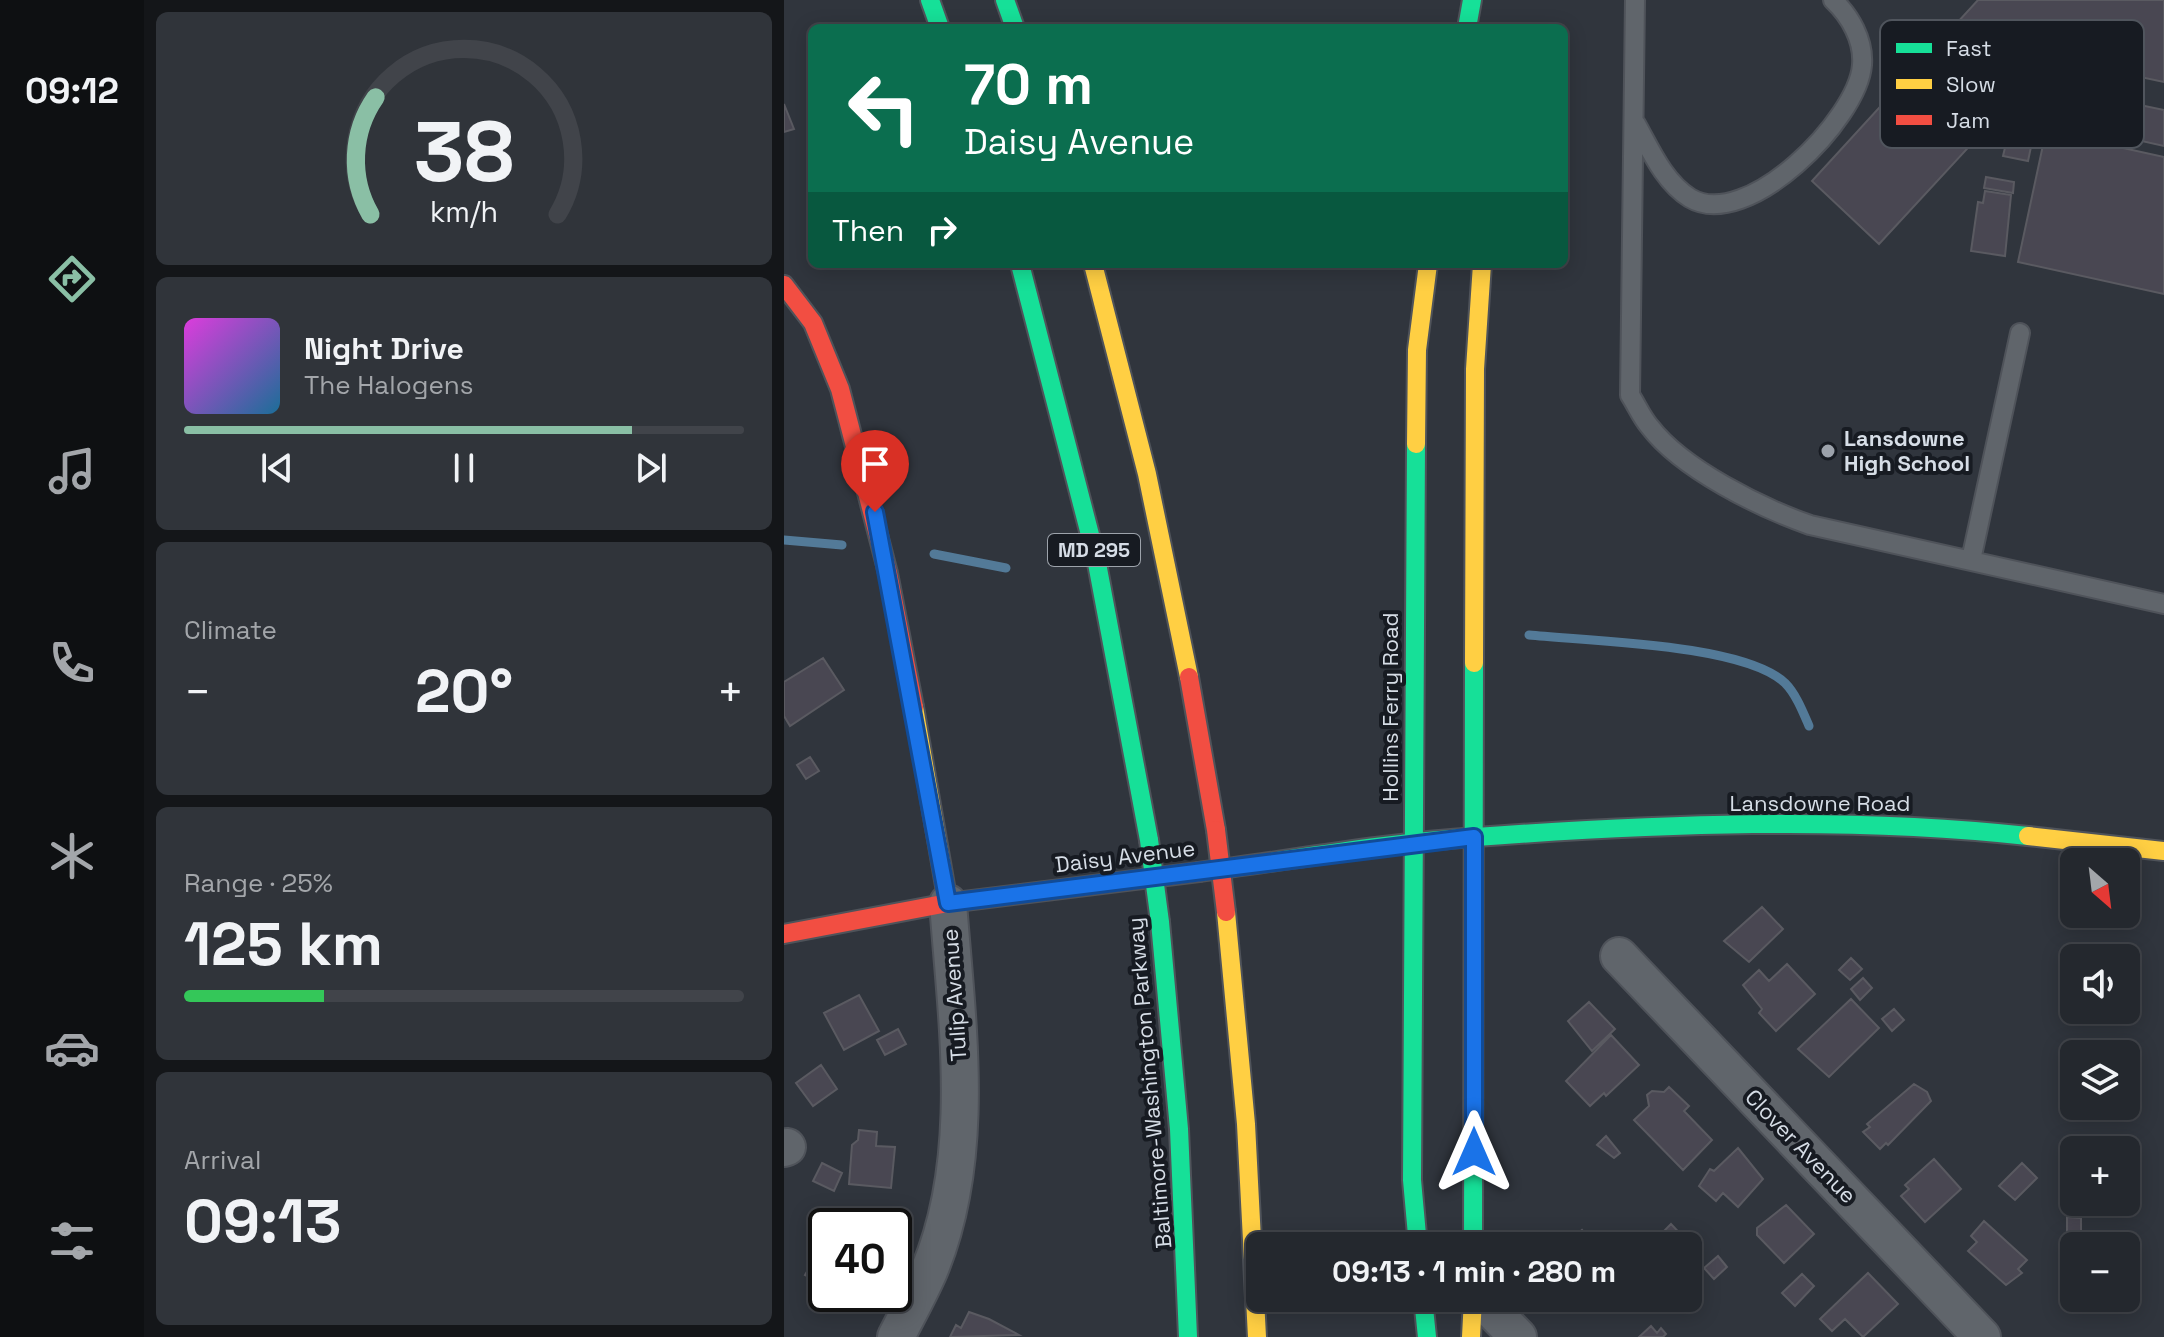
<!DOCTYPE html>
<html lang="en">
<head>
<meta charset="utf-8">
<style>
	:root { --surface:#24282e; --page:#30343a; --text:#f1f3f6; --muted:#a3a6aa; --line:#41444a; --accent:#8abfa5 }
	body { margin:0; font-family:"Space Grotesk",sans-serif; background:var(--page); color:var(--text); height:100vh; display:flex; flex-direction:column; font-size:30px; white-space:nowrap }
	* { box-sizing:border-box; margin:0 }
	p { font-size:26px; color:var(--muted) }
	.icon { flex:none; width:44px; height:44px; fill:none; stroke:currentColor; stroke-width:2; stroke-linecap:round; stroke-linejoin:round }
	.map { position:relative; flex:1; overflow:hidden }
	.side { display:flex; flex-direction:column; gap:12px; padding:12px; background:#141619; width:640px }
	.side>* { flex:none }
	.guide { position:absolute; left:24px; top:24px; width:760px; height:244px; border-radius:12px; box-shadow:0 4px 20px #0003,0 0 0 2px var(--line); background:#0b6e4f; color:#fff; overflow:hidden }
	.needle { width:52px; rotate:152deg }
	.controls { position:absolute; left:1276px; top:848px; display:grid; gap:16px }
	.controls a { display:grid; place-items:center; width:80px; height:80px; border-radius:12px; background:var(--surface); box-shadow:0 4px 20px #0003,0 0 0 2px var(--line); font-size:40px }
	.speed { position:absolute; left:24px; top:1208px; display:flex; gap:16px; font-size:40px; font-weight:700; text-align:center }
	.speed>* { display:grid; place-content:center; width:104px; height:104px; border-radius:50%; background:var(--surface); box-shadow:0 4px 20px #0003,0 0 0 2px var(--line); line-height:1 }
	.speed .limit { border:4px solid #111; border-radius:12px; background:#fff; color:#111 }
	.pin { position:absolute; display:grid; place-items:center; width:68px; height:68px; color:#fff; margin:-82px -34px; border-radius:50% 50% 50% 0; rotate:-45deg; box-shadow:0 0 8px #0007 }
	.pin .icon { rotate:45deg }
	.me { position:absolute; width:88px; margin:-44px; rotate:0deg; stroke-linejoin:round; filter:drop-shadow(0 0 6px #0008) }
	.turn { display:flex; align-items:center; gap:28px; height:168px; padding:0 24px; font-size:36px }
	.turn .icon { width:104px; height:104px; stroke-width:2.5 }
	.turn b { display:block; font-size:56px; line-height:68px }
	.then { display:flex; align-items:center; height:76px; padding:0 24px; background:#0003; gap:16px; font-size:30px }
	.big { font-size:60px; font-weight:800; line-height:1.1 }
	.side .widget { flex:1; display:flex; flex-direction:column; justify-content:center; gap:12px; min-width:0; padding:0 28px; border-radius:12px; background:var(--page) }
	.side .dial { align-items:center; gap:0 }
	.dial svg { height:208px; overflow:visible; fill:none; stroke:var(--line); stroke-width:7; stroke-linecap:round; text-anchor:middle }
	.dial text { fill:var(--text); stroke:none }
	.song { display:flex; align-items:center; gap:24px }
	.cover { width:96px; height:96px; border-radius:12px; background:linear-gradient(135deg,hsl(300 70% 55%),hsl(200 70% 35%)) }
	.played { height:8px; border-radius:4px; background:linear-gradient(90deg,var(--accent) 80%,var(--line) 80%) }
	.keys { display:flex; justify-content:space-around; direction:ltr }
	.heat { display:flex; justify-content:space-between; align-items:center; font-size:44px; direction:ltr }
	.charge { height:12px; border-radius:6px; background:linear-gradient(90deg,#34c759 25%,var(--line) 0) }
	.trip { position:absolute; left:462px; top:1232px; width:456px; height:80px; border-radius:12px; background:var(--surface); box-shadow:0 4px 20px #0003,0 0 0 2px var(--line); font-weight:800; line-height:80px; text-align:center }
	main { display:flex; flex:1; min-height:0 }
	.menu { display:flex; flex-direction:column; width:144px; justify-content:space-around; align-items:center; background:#0e1012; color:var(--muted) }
	.menu .icon { width:56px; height:56px }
	.menu .current { color:var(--accent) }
	.menu b { font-size:36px; color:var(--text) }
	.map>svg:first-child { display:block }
</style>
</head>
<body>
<main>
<nav class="menu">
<b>09:12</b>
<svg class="icon current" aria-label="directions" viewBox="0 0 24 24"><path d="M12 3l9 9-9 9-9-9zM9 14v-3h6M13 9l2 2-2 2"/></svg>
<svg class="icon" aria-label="music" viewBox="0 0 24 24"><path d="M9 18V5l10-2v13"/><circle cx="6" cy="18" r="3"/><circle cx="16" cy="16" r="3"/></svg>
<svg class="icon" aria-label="phone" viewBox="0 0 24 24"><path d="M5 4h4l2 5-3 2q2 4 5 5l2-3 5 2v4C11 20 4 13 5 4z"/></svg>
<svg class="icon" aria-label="climate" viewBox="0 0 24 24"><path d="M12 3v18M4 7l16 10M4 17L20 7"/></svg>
<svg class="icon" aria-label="car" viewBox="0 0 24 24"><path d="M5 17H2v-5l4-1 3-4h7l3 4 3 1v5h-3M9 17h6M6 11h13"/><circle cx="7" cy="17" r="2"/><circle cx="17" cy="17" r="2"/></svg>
<svg class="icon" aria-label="filters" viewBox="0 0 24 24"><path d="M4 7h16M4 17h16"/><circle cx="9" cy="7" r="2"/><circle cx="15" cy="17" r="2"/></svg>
</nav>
<section class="side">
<div class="widget dial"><svg viewBox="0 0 100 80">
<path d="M14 69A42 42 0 1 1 86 69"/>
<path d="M14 69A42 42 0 0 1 16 24" stroke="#8abfa5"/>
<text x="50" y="56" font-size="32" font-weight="700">38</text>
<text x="50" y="72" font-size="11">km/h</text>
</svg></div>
<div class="widget">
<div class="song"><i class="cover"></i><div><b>Night Drive</b><p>The Halogens</p></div></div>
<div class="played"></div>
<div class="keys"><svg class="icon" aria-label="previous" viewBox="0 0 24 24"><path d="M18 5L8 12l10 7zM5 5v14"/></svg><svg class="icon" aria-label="pause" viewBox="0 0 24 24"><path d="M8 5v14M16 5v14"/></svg><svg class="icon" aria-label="next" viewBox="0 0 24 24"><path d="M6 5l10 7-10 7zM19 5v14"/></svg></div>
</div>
<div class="widget"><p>Climate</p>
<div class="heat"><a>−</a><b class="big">20°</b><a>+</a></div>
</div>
<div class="widget"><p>Range · 25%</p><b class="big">125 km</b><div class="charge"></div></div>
<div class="widget"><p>Arrival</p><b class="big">09:13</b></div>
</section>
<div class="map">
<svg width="1380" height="1337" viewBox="0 0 1380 1337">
	<rect width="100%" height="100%" fill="#30353d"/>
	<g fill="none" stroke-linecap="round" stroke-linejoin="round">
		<path stroke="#537a98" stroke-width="9" d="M0 540 58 545
			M150 554 222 568
			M745 635C805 641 960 644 1001 683 1012 694 1019 712 1025 726"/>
	</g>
	<path fill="#494752" stroke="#5a5a61" stroke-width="2" d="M1194 0H1380V82L1267 58 1095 244 1028 181Z
		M1308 95 1380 110V146L1300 128Z
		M0 104 10 129 0 132Z
		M1227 123 1251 128 1244 161 1219 156Z
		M1262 131 1380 157V294L1234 262Z
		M1202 177 1230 182 1229 193 1200 188Z
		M1201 191 1227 195 1221 256 1187 251 1194 202 1199 203Z
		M39 658 60 690 6 726 0 716V682Z
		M26 757 35 771 22 779 13 765Z
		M978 907 999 929 965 962 940 941Z
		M1067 958 1078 969 1066 980 1055 970Z
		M1003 964 1031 994 992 1031 975 1013 978 1009 959 985 975 970 985 981Z
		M1079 978 1088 988 1076 1000 1067 989Z
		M75 995 95 1031 60 1050 40 1013Z
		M1067 999 1095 1028 1045 1077 1014 1049Z
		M805 1002 831 1029 808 1051 784 1021Z
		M1110 1009 1120 1020 1108 1031 1098 1019Z
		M114 1029 122 1044 101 1055 93 1040Z
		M827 1035 855 1065 822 1096 820 1093 806 1106 782 1081Z
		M37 1065 53 1089 29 1106 12 1083Z
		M1130 1084 1143 1092 1147 1101 1104 1145 1102 1143 1096 1149 1079 1132 1086 1127 1083 1124Z
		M885 1087 905 1106 900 1111 928 1140 899 1170 850 1120 865 1106 863 1095 868 1091 880 1092Z
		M75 1130 93 1132 92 1146 111 1147 107 1188 65 1184 68 1145 74 1140Z
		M822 1136 836 1153 830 1158 813 1145Z
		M954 1148 979 1179 954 1207 939 1193 932 1201 915 1186 926 1169 930 1171Z
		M1150 1159 1177 1189 1141 1222 1117 1196 1125 1189 1121 1185Z
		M38 1163 58 1173 50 1191 29 1181Z
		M1238 1163 1253 1178 1231 1200 1215 1186Z
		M1002 1205 1030 1234 1000 1263 973 1235V1228Z
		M44 1211 61 1220 65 1211 96 1226H42V1238L32 1234Z
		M1283 1217 1297 1218V1240H1283Z
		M1200 1221 1243 1260 1234 1269 1238 1273 1222 1285 1184 1251 1193 1242 1187 1236Z
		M887 1224 904 1242 900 1246H889L878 1233Z
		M798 1230 812 1246H778L782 1244Z
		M110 1233 121 1243 110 1265Z
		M37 1247 42 1250V1293L29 1287 32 1280 21 1275Z
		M934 1256 943 1267 930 1279 920 1268Z
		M1084 1273 1114 1304 1079 1337 1061 1319 1048 1331 1036 1319Z
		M1018 1274 1030 1286 1011 1306 998 1293Z
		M44 1294H86L78 1310Z
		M581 1298H598L599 1306 582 1308Z
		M185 1312 205 1319 235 1335 166 1337 172 1325 177 1328Z
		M867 1326 873 1333 877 1328 882 1334 879 1337H855Z"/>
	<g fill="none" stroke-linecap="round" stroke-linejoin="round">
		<g stroke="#4f535a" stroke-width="22">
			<path id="lane" d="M851 0 846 395C853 406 858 418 866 427 898 469 977 508 1026 525L1380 604
				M852 124C866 149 880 182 906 198 963 232 1074 119 1078 65 1080 40 1066 16 1049 0
				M1187 560 1236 333"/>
		</g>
		<g stroke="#4f535a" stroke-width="40">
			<path id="street" d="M835 956 1198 1337
				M0 1148 3 1147
				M696 1298 734 1337
				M112 1337C123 1315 135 1294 145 1271 193 1157 173 1023 164 903"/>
		</g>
		<g stroke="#4f535a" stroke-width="22">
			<path id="fast" d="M146 0 156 28
				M221 0 231 28
				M683 28 688 0
				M236 264 312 558 365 840
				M632 444 628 1180 634 1246
				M415 872C507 860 599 843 692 837 872 824 1065 816 1244 836
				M376 922 395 1129 404 1337
				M689 1246 690 663
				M639 1298 643 1337"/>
		</g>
		<g stroke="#4f535a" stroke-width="22">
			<path id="slow" d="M309 264 363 474 405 677
				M632 444 633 350 644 264
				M690 663 691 369 698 264
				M130 707 164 903
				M1244 836 1380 851
				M442 912 462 1124 473 1337
				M687 1337 689 1298"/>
		</g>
		<g stroke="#4f535a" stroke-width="22">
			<path id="jam" d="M0 285 29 323 56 389 104 573 130 707
				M405 677 432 830
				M0 934 164 903 415 872"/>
		</g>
		<use href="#lane" stroke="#60656b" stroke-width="18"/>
		<use href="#street" stroke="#60656b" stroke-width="36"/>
		<use href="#fast" stroke="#16e098" stroke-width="18"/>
		<use href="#slow" stroke="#ffcf43" stroke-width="18"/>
		<use href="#jam" stroke="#f24e42" stroke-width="18"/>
		<g stroke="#4f535a" stroke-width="22" stroke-linecap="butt">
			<path id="fast-bridge" d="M365 840 376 922"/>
		</g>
		<g stroke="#4f535a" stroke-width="22" stroke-linecap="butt">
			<path id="jam-bridge" d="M432 830 442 912"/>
		</g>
		<use href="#fast-bridge" stroke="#16e098" stroke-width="18"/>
		<use href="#jam-bridge" stroke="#f24e42" stroke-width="18"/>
	</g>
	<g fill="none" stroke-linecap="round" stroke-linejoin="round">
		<g stroke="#114b97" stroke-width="20">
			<path id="route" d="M91 512 164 903 690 837V1152"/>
		</g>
		<use href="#route" stroke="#1a73e8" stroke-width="14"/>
	</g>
	<circle fill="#9ca2ab" stroke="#171b22" stroke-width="3" cx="1044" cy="451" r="8"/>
	<g text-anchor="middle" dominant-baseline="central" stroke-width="8" stroke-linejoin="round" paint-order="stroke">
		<rect fill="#171b22" stroke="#9da3ab" stroke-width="2" x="264" y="534" width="92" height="32" rx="6"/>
		<g font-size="20" font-weight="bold" fill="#d6dde6">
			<text x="310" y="550">MD 295</text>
		</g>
		<g font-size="22" font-weight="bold" fill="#d6dde6" stroke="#171b22" text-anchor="start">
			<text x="1060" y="438">Lansdowne<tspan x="1060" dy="25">High School</tspan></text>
		</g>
		<g font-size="22" fill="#d6dde6" stroke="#171b22">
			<text transform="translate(606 707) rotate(-90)">Hollins Ferry Road</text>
			<text x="1036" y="803">Lansdowne Road</text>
			<text transform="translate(341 856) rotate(-7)">Daisy Avenue</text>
			<text transform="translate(170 995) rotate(-94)">Tulip Avenue</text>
			<text transform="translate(365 1083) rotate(-95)">Baltimore-Washington Parkway</text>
			<text transform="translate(1017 1146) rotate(46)">Clover Avenue</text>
		</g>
	</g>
	<rect x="1096" y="20" width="264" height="128" rx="12" fill="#171b22" stroke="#50555d" stroke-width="2"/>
	<rect x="1112" y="43" width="36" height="10" fill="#16e098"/>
	<rect x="1112" y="79" width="36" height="10" fill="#ffcf43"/>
	<rect x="1112" y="115" width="36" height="10" fill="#f24e42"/>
	<g font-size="22" fill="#d6dde6">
		<text x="1162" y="56">Fast</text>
		<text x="1162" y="92">Slow</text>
		<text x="1162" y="128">Jam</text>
	</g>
</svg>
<div class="controls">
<a><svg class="needle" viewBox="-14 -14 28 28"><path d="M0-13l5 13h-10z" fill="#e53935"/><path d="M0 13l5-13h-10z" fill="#a3a6aa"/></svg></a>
<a><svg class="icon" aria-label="sound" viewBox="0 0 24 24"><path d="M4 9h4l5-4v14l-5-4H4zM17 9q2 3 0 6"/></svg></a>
<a><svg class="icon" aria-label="layers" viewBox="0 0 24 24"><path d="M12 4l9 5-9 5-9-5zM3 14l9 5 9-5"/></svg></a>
<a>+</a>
<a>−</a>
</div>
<div class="speed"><div class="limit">40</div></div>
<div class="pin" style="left:91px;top:512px;background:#d93025"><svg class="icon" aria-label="arrive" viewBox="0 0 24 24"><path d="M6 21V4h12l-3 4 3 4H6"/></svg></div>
<svg class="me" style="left:690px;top:1152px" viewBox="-20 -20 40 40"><path d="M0-17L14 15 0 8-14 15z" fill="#1a73e8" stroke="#fff" stroke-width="4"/></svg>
<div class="trip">09:13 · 1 min · 280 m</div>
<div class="guide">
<div class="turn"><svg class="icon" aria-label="left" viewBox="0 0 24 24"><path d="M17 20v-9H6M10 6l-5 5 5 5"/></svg><div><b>70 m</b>Daisy Avenue</div></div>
<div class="then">Then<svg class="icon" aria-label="right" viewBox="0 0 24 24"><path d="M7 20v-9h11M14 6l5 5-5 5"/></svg></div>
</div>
</div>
</main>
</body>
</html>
